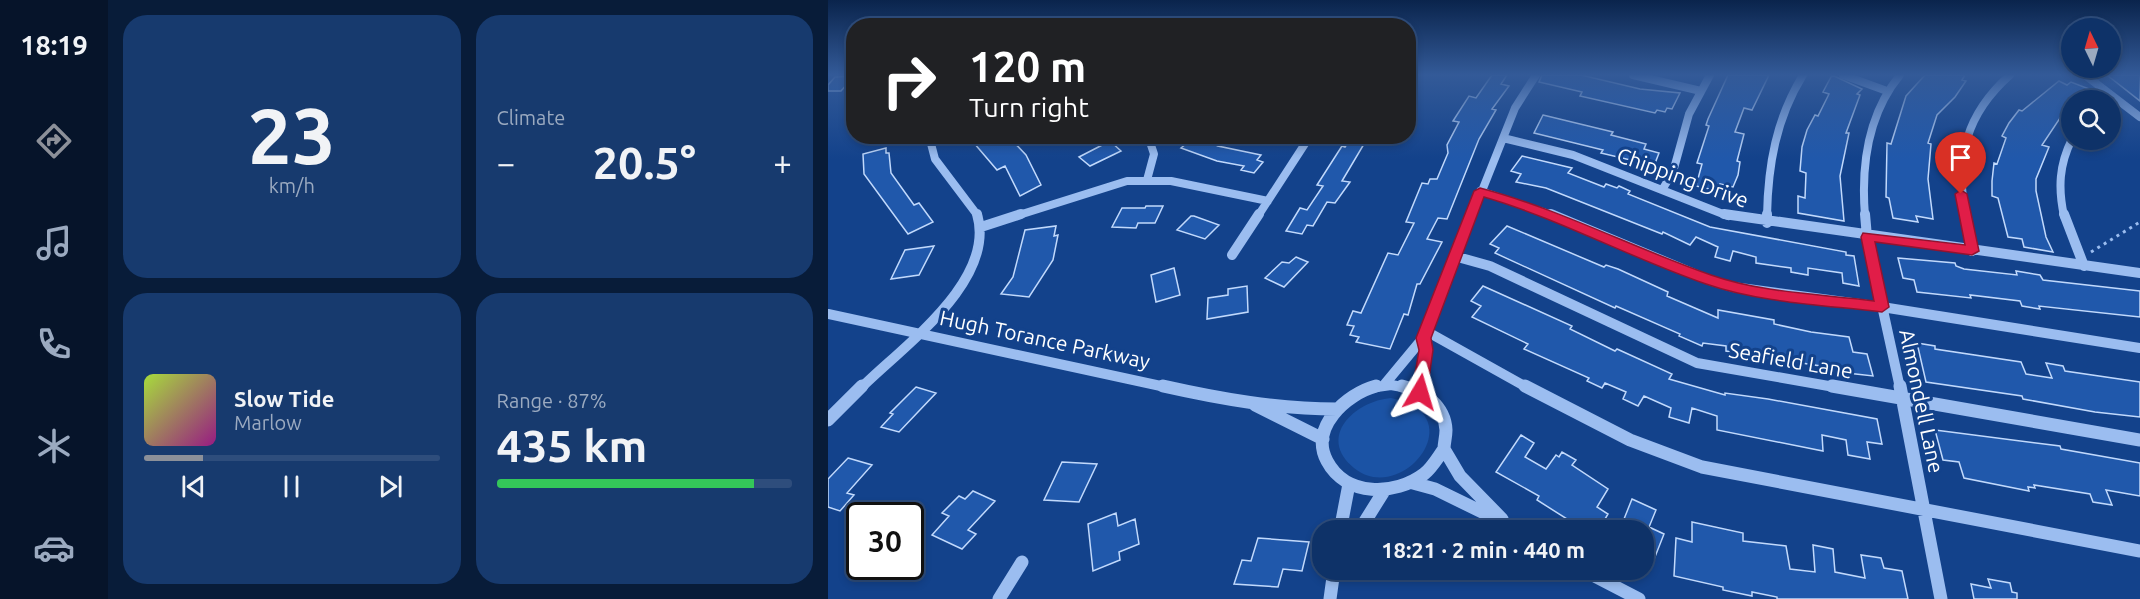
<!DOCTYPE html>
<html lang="en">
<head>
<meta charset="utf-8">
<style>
	:root { --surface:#0e3268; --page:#173a6e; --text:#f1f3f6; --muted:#9baac0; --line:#2e4d7c; --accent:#8c9099 }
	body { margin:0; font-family:Ubuntu,sans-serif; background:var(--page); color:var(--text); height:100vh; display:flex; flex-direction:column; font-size:22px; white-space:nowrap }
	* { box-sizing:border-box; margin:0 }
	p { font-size:20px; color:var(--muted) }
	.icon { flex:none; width:33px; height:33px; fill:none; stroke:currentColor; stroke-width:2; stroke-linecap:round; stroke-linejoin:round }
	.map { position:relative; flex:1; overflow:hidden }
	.details { display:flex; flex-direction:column; gap:15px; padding:15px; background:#081c39; width:720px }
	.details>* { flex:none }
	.guide { position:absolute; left:18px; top:18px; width:570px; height:126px; border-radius:24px; box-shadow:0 3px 9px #0003,0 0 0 2px var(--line); background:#202124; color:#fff; overflow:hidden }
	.needle { width:39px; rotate:355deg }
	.fabs { position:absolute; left:1233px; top:18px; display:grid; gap:12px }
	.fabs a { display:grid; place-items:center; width:60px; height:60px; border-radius:50%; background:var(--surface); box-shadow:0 3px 9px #0003,0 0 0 2px var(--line); font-size:30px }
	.speed { position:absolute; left:18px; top:502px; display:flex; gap:12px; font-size:30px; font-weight:700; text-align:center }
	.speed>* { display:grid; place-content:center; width:78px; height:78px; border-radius:50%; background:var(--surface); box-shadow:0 3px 9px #0003,0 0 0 2px var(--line); line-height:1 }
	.speed .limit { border:3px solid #111; border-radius:9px; background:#fff; color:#111 }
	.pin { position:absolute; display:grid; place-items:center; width:51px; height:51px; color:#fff; margin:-62px -26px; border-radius:50% 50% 50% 0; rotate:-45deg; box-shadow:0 0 6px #0007 }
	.pin .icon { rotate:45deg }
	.me { position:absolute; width:66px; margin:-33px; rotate:7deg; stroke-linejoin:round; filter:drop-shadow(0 0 4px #0008) }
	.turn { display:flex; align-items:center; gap:21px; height:126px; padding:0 24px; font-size:27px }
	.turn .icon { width:78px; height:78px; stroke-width:2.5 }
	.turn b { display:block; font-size:42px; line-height:51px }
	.big { font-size:45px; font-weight:600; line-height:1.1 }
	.details .card { flex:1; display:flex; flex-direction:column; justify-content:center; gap:9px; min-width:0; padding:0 21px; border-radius:24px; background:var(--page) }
	.details .dial { align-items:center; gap:0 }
	.dial b { font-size:78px; line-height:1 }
	.song { display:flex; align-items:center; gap:18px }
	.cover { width:72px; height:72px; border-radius:9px; background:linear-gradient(135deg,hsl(80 70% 55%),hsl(310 70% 35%)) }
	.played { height:6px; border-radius:3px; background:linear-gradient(90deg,var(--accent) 20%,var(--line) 20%) }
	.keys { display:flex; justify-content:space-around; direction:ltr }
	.heat { display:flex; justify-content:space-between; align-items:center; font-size:33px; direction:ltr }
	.charge { height:9px; border-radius:4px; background:linear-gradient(90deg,#34c759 87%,var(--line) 0) }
	.details .tiles { flex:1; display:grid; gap:15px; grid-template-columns:repeat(2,1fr) }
	.trip { position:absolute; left:484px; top:520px; width:342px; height:60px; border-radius:24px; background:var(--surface); box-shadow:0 3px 9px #0003,0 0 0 2px var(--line); font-weight:600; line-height:60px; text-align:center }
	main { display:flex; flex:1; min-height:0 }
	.dock { display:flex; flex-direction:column; width:108px; justify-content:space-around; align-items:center; background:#06142a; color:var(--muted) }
	.dock .icon { width:42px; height:42px }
	.dock .selected { color:var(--accent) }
	.dock b { font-size:27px; color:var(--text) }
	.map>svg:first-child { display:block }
</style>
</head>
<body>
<main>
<nav class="dock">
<b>18:19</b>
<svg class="icon selected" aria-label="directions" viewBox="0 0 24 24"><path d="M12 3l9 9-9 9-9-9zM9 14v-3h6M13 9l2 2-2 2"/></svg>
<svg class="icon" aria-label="music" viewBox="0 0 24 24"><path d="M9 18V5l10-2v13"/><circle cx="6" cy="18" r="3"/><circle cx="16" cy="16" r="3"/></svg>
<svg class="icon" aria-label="phone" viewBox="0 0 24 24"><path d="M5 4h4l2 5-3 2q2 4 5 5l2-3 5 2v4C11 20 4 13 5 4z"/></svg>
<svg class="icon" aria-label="climate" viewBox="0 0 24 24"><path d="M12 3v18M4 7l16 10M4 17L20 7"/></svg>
<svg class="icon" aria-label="car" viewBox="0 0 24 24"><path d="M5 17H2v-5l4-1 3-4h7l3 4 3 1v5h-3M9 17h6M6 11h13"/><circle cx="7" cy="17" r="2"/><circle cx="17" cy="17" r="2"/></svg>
</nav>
<section class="details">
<div class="tiles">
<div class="card dial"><b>23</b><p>km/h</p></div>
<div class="card"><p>Climate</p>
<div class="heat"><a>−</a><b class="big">20.5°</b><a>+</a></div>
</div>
<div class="card">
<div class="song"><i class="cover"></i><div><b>Slow Tide</b><p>Marlow</p></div></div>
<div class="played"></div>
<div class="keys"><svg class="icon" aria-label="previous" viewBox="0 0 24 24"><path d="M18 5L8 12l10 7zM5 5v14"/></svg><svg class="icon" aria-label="pause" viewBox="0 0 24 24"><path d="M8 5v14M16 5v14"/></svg><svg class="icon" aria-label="next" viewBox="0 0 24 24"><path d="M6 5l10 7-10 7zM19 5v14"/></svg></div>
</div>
<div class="card"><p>Range · 87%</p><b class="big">435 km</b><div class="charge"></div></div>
</div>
</section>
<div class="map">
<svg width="1312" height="599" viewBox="0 0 1312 599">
	<rect width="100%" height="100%" fill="#13428b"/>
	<path fill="#1b53a5" d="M563 398C647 414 574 507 526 468 488 437 527 401 563 398Z"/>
	<path fill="#2058ab" stroke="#c1d9fc" stroke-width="1.5" d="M664 75H679L673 84 681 86 664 109 668 110 651 139 619 219 610 218 599 239 614 242 592 284H589L580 315 576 314 562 349 528 342 531 337 522 335 526 326 519 325 525 311 533 313 560 253 570 255 586 223 578 222 594 183 600 184 602 179H609L620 153 619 145 631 122 625 121 641 96 648 98Z
		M714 75H753L812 89 852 93 844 109 839 108 837 112 829 110 827 113 752 96 754 92 711 82Z
		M900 75H941L924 110 916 108 907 132 916 134 909 161 912 162 910 175 905 187 892 184 890 191 868 186 874 164 869 163 881 126 878 125 880 119Z
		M1004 75 1034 89 1029 94 1032 95 1018 133H1021L1012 176 1016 221 970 213V196L977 198 978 173 972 171 974 147 979 130 987 115 990 116 1001 94 995 92Z
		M1097 75H1137L1134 80 1138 81 1127 97 1109 115 1100 143 1103 144 1100 179 1105 219 1088 216 1090 222 1065 218 1061 198 1058 197 1059 143 1063 144 1078 96Z
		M1279 75H1312V101Z
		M26 76 13 91H0V85L7 77Z
		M1231 81 1239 85 1243 82 1261 89 1244 100V111L1237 117 1234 115 1214 145 1221 147 1208 179V191L1218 237 1225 252 1196 247 1194 239 1180 237 1170 198 1164 196V181L1166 163 1169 164 1178 138 1174 136 1181 123 1191 110 1194 111Z
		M715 115 785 132 783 135 818 144 816 149 831 153 824 171 809 167 811 162 773 153 775 150 706 133Z
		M140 136H180L198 155 213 185 192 196 177 166 169 170Z
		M368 136 394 143 390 146 433 155 429 160 435 162 426 173 413 170 416 166 389 161 353 148Z
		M282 141 293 151 262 166 251 157Z
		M521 141 536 144 514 181 522 182 507 203 499 202 485 226 479 225 474 234 458 231 472 208 479 210 495 186 489 185 514 146 517 147Z
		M58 148V153H61L63 173 86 205 91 203 105 222 80 234 36 174 35 154Z
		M694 156 744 168 740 173 776 187 778 184 789 188 791 186 802 191 800 194 882 227 1018 252V255L1026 256 1031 286 1015 283 1014 273 980 268V275L963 272V268L928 263V257L905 251 902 261 887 257 890 247 868 237 862 245 835 232 834 234 718 188 688 182 693 174 683 171Z
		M318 206H335L327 223H310L308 228 284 227 294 208H317Z
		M363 216H366L391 225 377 239 349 230Z
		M228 226 226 236 230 235 225 260 201 297 173 294 185 277 197 230Z
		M679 226 776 267 778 265 790 269 840 292 839 296 890 318V310L946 320V324L983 332 1021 337 1025 352 1039 354 1045 376 1019 373 1018 368 993 363V366L898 351V346L875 343 874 346 851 336 852 334 788 306 787 308 667 253 671 248 662 244Z
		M106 246 91 275 63 279 77 250Z
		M468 257 480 262 456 287 437 278 454 262 461 263Z
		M1070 258 1127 263 1128 266 1136 269 1189 275 1188 271 1212 275 1215 280 1312 291V317L1211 306 1212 309 1194 306 1192 301 1142 295 1143 298 1089 292 1086 280 1075 278Z
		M346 268 352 295 328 302 323 275Z
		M419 286 420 312 379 319 380 298 400 295V289Z
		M655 286 744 326 742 329 787 351 789 349 844 374 841 379 897 395V393L940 399 1049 419 1054 444 1039 442 1042 459 1020 455 1018 440 994 435 995 451 889 430V416L864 408 861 423 841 417 843 408 816 396 810 406 795 399 798 392 777 383 774 388 759 381 761 378 696 349 700 344 644 317 653 306 643 301Z
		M1089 343 1107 346V349L1193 362 1198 374 1224 378 1218 363 1235 366 1237 371 1312 382V417L1267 412 1195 399 1194 396 1098 382Z
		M88 387 108 393 71 432 53 427 65 414 62 413Z
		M1107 430 1232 446 1233 449 1312 463V496L1278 490 1284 505 1265 502 1262 494 1206 485 1207 488 1200 487 1201 491 1136 478 1131 462 1115 460Z
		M693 435 706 443 697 457 718 469 728 455 731 457 734 452 748 460 744 465 780 489 769 507 780 514 770 531H758L709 500 711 496 668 472Z
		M20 458 44 465 19 493 26 495 12 511 0 507V479Z
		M234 462 269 464 251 502 216 500Z
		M145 491 167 501 140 530 148 534 134 549 104 535 121 516 114 513 131 496 137 499Z
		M804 499 828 510 821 527 836 534 825 562 816 557V531H799L803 522 796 519Z
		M288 513 290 526 307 519 311 544 291 552 292 560 265 571 260 524Z
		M864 522 915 533V541L958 546 962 569 987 572 985 545 1005 549 1007 572 1037 578 1033 555 1053 558 1056 568 1074 571 1080 599H949V597L924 592V596L895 590V587L846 576 848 538 864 542Z
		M430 538 481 542 474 571 455 569 450 587 406 584 414 560 423 561Z
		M1160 579 1182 583 1184 592 1189 593V599H1146L1143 584 1163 588Z"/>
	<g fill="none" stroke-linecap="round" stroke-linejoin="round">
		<path stroke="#9bbdf0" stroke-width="3" stroke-dasharray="3 4.5" stroke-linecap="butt" d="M1263 252 1312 222"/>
		<path stroke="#9bbdf0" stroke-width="8" d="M805 75 873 91
			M1015 75 1059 91
			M1257 75 1312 117
			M101 136 107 159 150 216
			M675 138 745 155 900 216
			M319 180 326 154 320 136
			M834 190 845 172 861 114 882 75
			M652 191 727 216
			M188 216 299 181H343L440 201
			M430 216 482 136
			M644 216 687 108 708 75
			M939 216C940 165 948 119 975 75
			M1037 216C1033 167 1040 114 1072 75
			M1137 216C1128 157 1137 115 1182 75
			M1236 216C1230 188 1231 165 1244 139"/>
		<path stroke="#9bbdf0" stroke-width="10" d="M723 214 881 280 905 287 1054 307 1312 348
			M896 214 1312 273
			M1037 214 1039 237 1072 388
			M1137 214 1144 251
			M1236 214 1256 266
			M939 223V214
			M153 227 193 214
			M404 255 431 214
			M626 256 662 266 869 363 1012 388
			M0 314 342 388
			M598 331 700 388
			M556 385 595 338 644 214
			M33 388C74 347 169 281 149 214
			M542 388 563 385 580 388
			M593 388 598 350 595 338"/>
		<path stroke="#9bbdf0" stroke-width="13" d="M335 386C393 399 450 409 509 409
			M548 386C518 394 481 428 499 461 518 497 567 496 596 474 604 468 610 457 616 449
			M574 386C596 391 617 406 618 430 618 437 616 443 616 449
			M697 386 802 440 874 467 1312 551
			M1004 386 1312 440
			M1072 386 1113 599
			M592 392 593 386
			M427 405 495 439
			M0 420 34 386
			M616 449 632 476 674 519
			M585 483 607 489 693 531
			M512 531 521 484
			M531 531 556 491
			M755 570 811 599
			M171 599 194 562
			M502 599 506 570"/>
	</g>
	<linearGradient id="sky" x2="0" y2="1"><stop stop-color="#0a244c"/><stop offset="0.47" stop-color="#335a98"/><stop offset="1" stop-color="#335a98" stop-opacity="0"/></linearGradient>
	<rect width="1312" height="159" fill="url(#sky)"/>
	<path fill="#e11d48" stroke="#92132f" stroke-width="1.5" d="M652 188C732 209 805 248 883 275 934 293 992 294 1046 301L1033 237 1035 233 1137 245 1127 194 1133 190 1139 194 1151 251 1144 255 1047 242 1061 307 1054 312C996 305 933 303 878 284 802 258 732 219 656 197L603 338 605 350 599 392 592 398 584 392 591 350 588 338 646 191Z"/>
	<g text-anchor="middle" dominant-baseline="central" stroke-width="6" stroke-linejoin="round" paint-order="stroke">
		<g font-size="21" fill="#fff" stroke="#13428b">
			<text transform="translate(855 177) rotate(20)">Chipping Drive</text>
			<text transform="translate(217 339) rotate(12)">Hugh Torance Parkway</text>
			<text transform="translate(963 360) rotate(10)">Seafield Lane</text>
			<text transform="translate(1094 401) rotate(78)">Almondell Lane</text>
		</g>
	</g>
</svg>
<div class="fabs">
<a><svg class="needle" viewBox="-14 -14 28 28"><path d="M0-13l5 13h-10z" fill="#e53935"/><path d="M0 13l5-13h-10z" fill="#9baac0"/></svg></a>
<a><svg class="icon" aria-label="search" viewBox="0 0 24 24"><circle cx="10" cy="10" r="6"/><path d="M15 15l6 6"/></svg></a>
</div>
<div class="speed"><div class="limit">30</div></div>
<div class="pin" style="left:1133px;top:194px;background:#d93025"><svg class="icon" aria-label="arrive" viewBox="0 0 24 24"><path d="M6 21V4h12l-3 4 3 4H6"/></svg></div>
<svg class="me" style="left:592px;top:392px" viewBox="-20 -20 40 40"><path d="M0-17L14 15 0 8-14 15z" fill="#e11d48" stroke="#fff" stroke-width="4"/></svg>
<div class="trip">18:21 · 2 min · 440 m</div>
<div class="guide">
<div class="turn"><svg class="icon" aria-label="right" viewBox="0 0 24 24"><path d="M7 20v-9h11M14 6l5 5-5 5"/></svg><div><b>120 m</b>Turn right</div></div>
</div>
</div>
</main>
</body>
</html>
